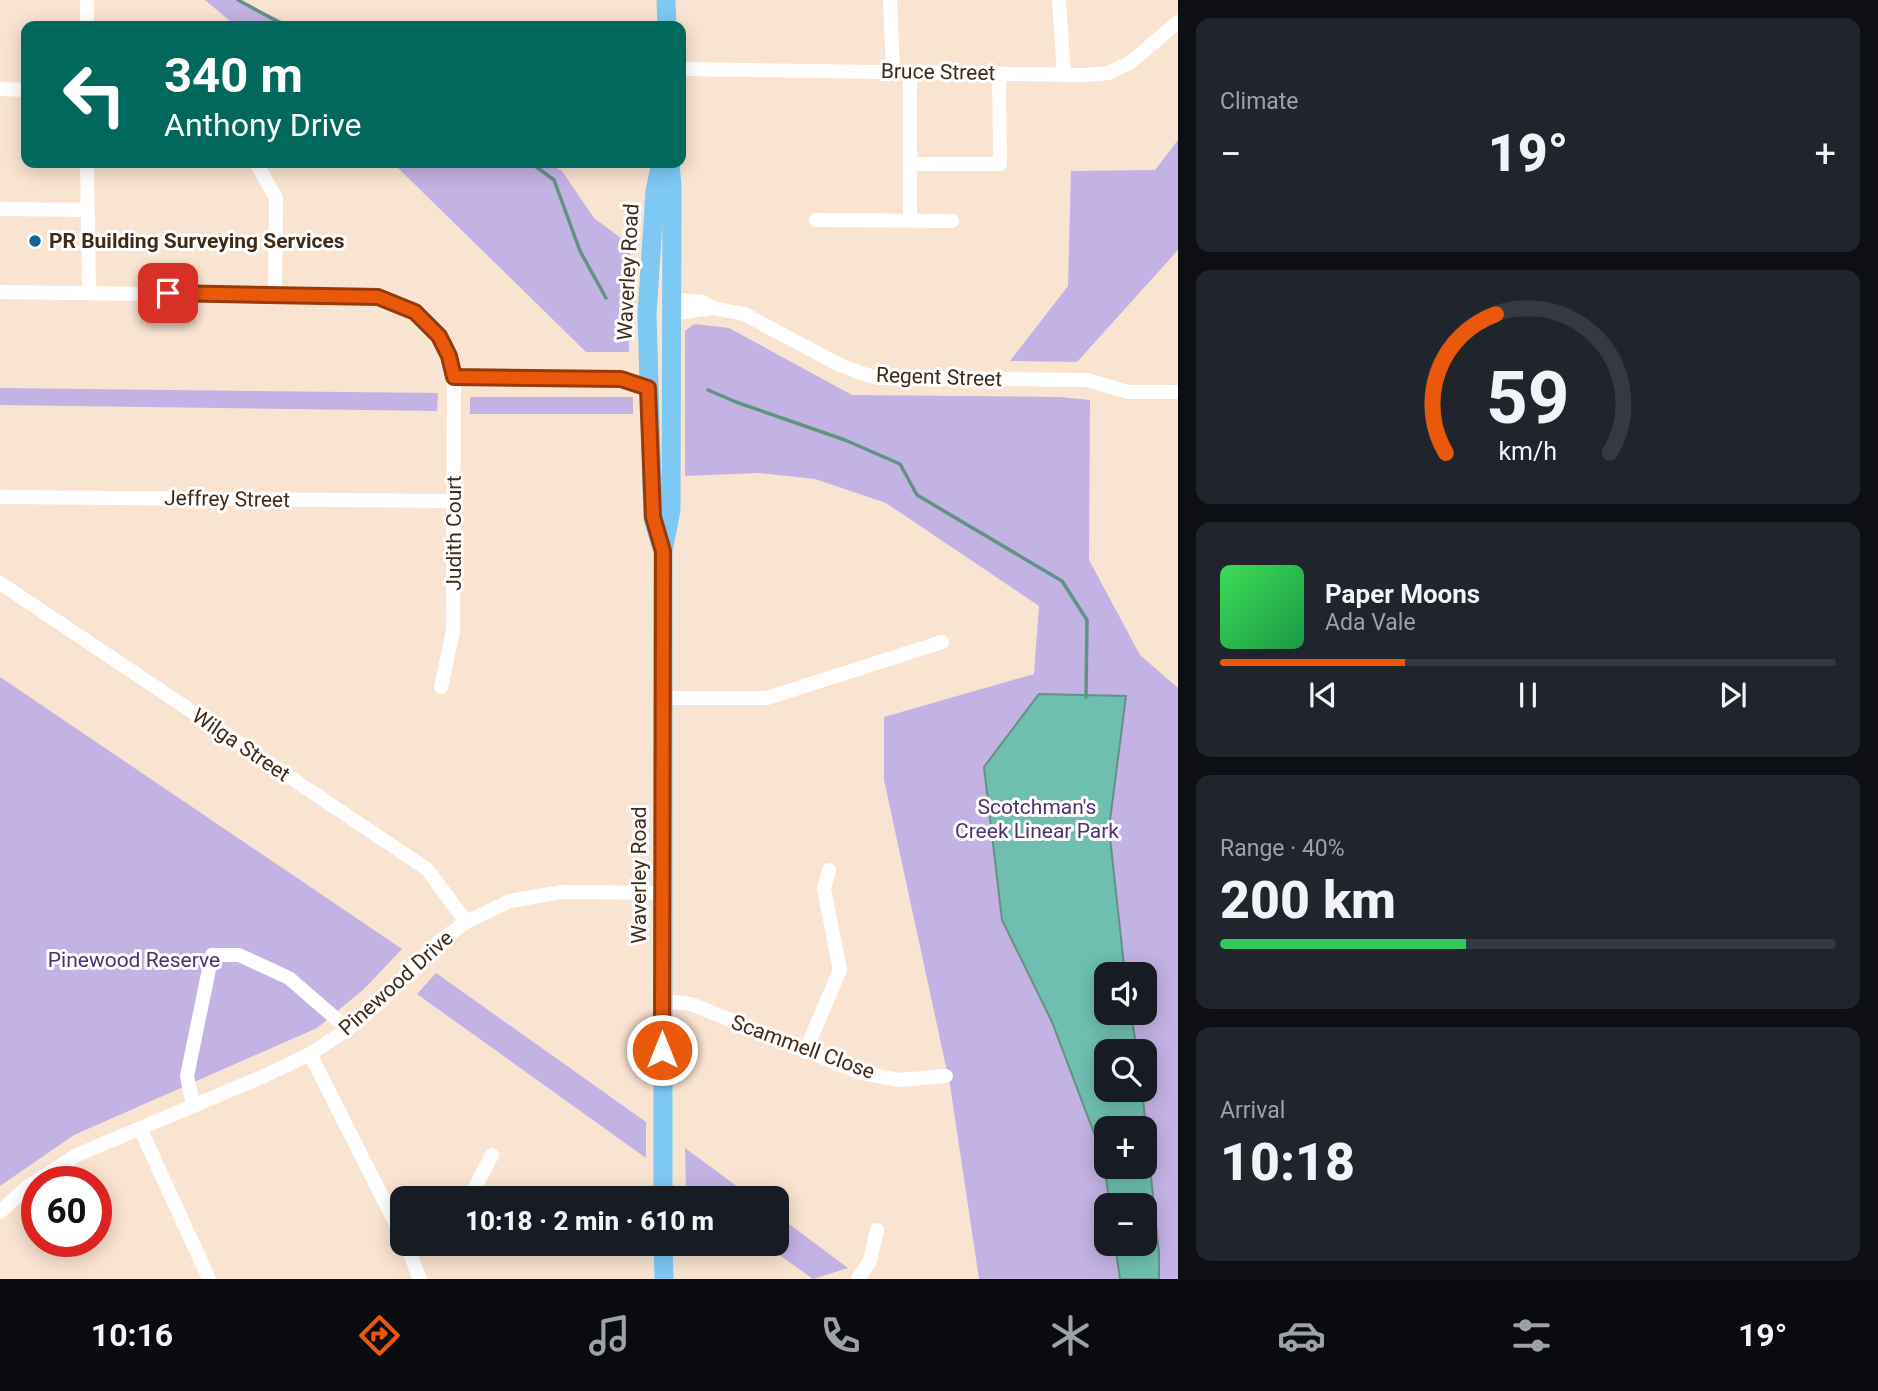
<!DOCTYPE html>
<html lang="en">
<head>
<meta charset="utf-8">
<style>
	:root { --surface:#171b24; --page:#20242c; --text:#f1f3f6; --muted:#9ea1a6; --line:#363941; --accent:#ea580c }
	body { margin:0; font-family:Roboto,sans-serif; background:var(--page); color:var(--text); height:100vh; display:flex; flex-direction:column; font-size:26px; white-space:nowrap }
	* { box-sizing:border-box; margin:0 }
	p { font-size:23px; color:var(--muted) }
	.icon { flex:none; width:38px; height:38px; fill:none; stroke:currentColor; stroke-width:2; stroke-linecap:round; stroke-linejoin:round }
	.map { position:relative; flex:1; overflow:hidden }
	.panel { display:flex; flex-direction:column; gap:18px; padding:18px; background:#0d0f14; width:700px }
	.panel>* { flex:none }
	.top-card { position:absolute; left:21px; top:21px; width:665px; height:147px; border-radius:14px; box-shadow:0 4px 18px #0003; background:#00695c; color:#fff; overflow:hidden }
	.buttons { position:absolute; left:1094px; top:962px; display:grid; gap:14px }
	.buttons a { display:grid; place-items:center; width:63px; height:63px; border-radius:14px; background:var(--surface); box-shadow:0 4px 18px #0003; font-size:35px }
	.speed { position:absolute; left:21px; top:1166px; display:flex; gap:14px; font-size:35px; font-weight:700; text-align:center }
	.speed>* { display:grid; place-content:center; width:91px; height:91px; border-radius:50%; background:var(--surface); box-shadow:0 4px 18px #0003; line-height:1 }
	.speed .limit { border:10px solid #d22; background:#fff; color:#111 }
	.pin { position:absolute; display:grid; place-items:center; width:60px; height:60px; color:#fff; margin:-30px; border-radius:14px; box-shadow:0 4px 10px #0006 }
	.me { position:absolute; width:77px; margin:-38px; rotate:0deg; stroke-linejoin:round; filter:drop-shadow(0 0 5px #0008) }
	.turn { display:flex; align-items:center; gap:24px; height:147px; padding:0 28px; font-size:32px }
	.turn .icon { width:91px; height:91px; stroke-width:2.5 }
	.turn b { display:block; font-size:49px; line-height:60px }
	.big { font-size:52px; font-weight:800; line-height:1.1 }
	.panel .widget { flex:1; display:flex; flex-direction:column; justify-content:center; gap:10px; min-width:0; padding:0 24px; border-radius:14px; background:var(--page) }
	.panel .dial { align-items:center; gap:0 }
	.dial svg { height:182px; overflow:visible; fill:none; stroke:var(--line); stroke-width:7; stroke-linecap:round; text-anchor:middle }
	.dial text { fill:var(--text); stroke:none }
	.song { display:flex; align-items:center; gap:21px }
	.cover { width:84px; height:84px; border-radius:10px; background:linear-gradient(135deg,hsl(130 70% 55%),hsl(140 70% 35%)) }
	.played { height:7px; border-radius:4px; background:linear-gradient(90deg,var(--accent) 30%,var(--line) 30%) }
	.keys { display:flex; justify-content:space-around; direction:ltr }
	.heat { display:flex; justify-content:space-between; align-items:center; font-size:38px; direction:ltr }
	.charge { height:10px; border-radius:5px; background:linear-gradient(90deg,#34c759 40%,var(--line) 0) }
	.trip { position:absolute; left:390px; top:1186px; width:399px; height:70px; border-radius:14px; background:var(--surface); box-shadow:0 4px 18px #0003; font-weight:800; line-height:70px; text-align:center }
	.tab-bar { display:flex; height:112px; justify-content:space-around; align-items:center; background:#090b0e; color:var(--muted) }
	.tab-bar .icon { width:49px; height:49px }
	.tab-bar .current { color:var(--accent) }
	.tab-bar b { font-size:32px; color:var(--text) }
	main { display:flex; flex:1; min-height:0 }
	.map>svg:first-child { display:block }
</style>
</head>
<body>
<main>
<div class="map">
<svg width="1178" height="1279" viewBox="0 0 1178 1279">
	<rect width="100%" height="100%" fill="#f9e3d1"/>
	<path fill="#c3b2e4" fill-rule="evenodd" d="M205 0H238L293 26H236Z
		M1178 140V250L1077 362 1010 361 1068 286 1071 171 1155 170Z
		M393 163H548L562 171 594 218 630 245 629 352H586Z
		M694 324 729 328 852 395 1059 397 1090 400 1089 560 1140 655 1178 688V1279H979L950 1085 884 780V717L1034 674 1039 606 886 503 815 479 759 473 685 476V331ZM1106 975H1144V1013H1106ZM1106 1052H1144V1090H1106ZM1106 1129H1144V1167H1106ZM1106 1206H1144V1244H1106Z
		M0 388 438 393 437 411 0 405Z
		M470 397H633V414H470Z
		M0 677 402 949 364 989 317 1028 74 1135 0 1186Z
		M436 973 646 1122V1158L417 994Z
		M685 1148 754 1199H701L686 1188Z
		M777 1215 848 1268 813 1279 764 1244H777Z"/>
	<path fill="#6fbfb0" stroke="#619383" stroke-width="2" fill-rule="evenodd" d="M1039 694 1126 696 1109 828 1125 975H1106V1013H1131L1137 1052H1106V1090H1142L1159 1253V1279H1120L1115 1244H1144V1206H1110L1103 1157 1052 1022 1002 920 984 767ZM1106 1129H1144V1167H1106Z"/>
	<g fill="none" stroke-linecap="round" stroke-linejoin="round">
		<path stroke="#619383" stroke-width="3.5" d="M238 0 286 26
			M531 163 554 180 580 251 606 298
			M708 390 736 402 845 440 900 464 917 495 1062 581 1087 620 1086 697"/>
		<path stroke="#fff" stroke-width="14" d="M890 0 893 71
			M1059 0 1064 74
			M87 26V0
			M681 69 1085 75 1108 73 1131 62 1178 22
			M910 72V221
			M0 89 26 90
			M87 163 89 292
			M256 163 276 198 275 294
			M911 164H1000L999 73
			M0 209 87 210
			M816 220 952 221
			M0 292 378 297C424 317 442 326 454 377L620 379 648 388
			M671 299 702 302 713 308 744 314 836 363 860 373 879 378 1088 380 1128 392H1178
			M671 314 713 308
			M0 497 454 501
			M0 583 427 869 466 922
			M441 687 453 631 454 377
			M662 698H767L942 642
			M662 1001 691 1004 861 1073 900 1080 946 1076
			M805 1052 840 970 824 889 829 870
			M310 1054 402 1236
			M193 1105 187 1076 212 955H239L289 978 348 1029
			M140 1128 209 1279
			M469 1199 492 1155
			M0 1212 27 1187 77 1155 264 1076 310 1054 348 1029 379 1003 440 941 466 922 510 901 561 892 662 893
			M406 1244 420 1279
			M858 1279 870 1261 877 1230"/>
		<path stroke="#7dc9f4" stroke-width="19" d="M666 0 667 26
			M661 163 655 191 647 315 653 518 662 548
			M663 1199V551L671 510 672 186 670 163
			M663 1244 664 1279"/>
	</g>
	<g fill="none" stroke-linecap="round" stroke-linejoin="round">
		<g stroke="#983908" stroke-width="18">
			<path id="route" d="M168 293 378 297 415 312 439 336 449 356 454 377 621 379 648 388 653 517 663 551 662 1050"/>
		</g>
		<use href="#route" stroke="#ea580c" stroke-width="12"/>
	</g>
	<circle fill="#0d6696" stroke="#fff" stroke-width="2.5" cx="35" cy="241" r="7"/>
	<g text-anchor="middle" dominant-baseline="central" stroke-width="6" stroke-linejoin="round" paint-order="stroke">
		<g font-size="21" fill="#402b19" stroke="#fff">
			<text transform="translate(938 72) rotate(1)">Bruce Street</text>
			<text transform="translate(628 272) rotate(-87)">Waverley Road</text>
			<text transform="translate(939 377) rotate(2)">Regent Street</text>
			<text transform="translate(227 499) rotate(1)">Jeffrey Street</text>
			<text transform="translate(454 533) rotate(-90)">Judith Court</text>
			<text transform="translate(241 745) rotate(34)">Wilga Street</text>
			<text transform="translate(639 875) rotate(-90)">Waverley Road</text>
			<text transform="translate(396 983) rotate(-42)">Pinewood Drive</text>
			<text transform="translate(803 1047) rotate(20)">Scammell Close</text>
		</g>
		<g font-size="21" font-weight="bold" fill="#402b19" stroke="#fff" text-anchor="start">
			<text x="49" y="241">PR Building Surveying Services</text>
		</g>
		<g font-size="21" fill="#4d3175" stroke="#fff">
			<text x="1037" y="807">Scotchman's<tspan x="1037" dy="24">Creek Linear Park</tspan></text>
			<text x="134" y="960">Pinewood Reserve</text>
		</g>
	</g>
</svg>
<div class="buttons">
<a><svg class="icon" aria-label="sound" viewBox="0 0 24 24"><path d="M4 9h4l5-4v14l-5-4H4zM17 9q2 3 0 6"/></svg></a>
<a><svg class="icon" aria-label="search" viewBox="0 0 24 24"><circle cx="10" cy="10" r="6"/><path d="M15 15l6 6"/></svg></a>
<a>+</a>
<a>−</a>
</div>
<div class="speed"><div class="limit">60</div></div>
<div class="pin" style="left:168px;top:293px;background:#d93025"><svg class="icon" aria-label="arrive" viewBox="0 0 24 24"><path d="M6 21V4h12l-3 4 3 4H6"/></svg></div>
<svg class="me" style="left:662px;top:1050px" viewBox="-20 -20 40 40"><circle r="17" fill="#ea580c" stroke="#fff" stroke-width="3"/><path d="M0-11L8 9 0 5-8 9z" fill="#fff"/></svg>
<div class="trip">10:18 · 2 min · 610 m</div>
<div class="top-card">
<div class="turn"><svg class="icon" aria-label="left" viewBox="0 0 24 24"><path d="M17 20v-9H6M10 6l-5 5 5 5"/></svg><div><b>340 m</b>Anthony Drive</div></div>
</div>
</div>
<section class="panel">
<div class="widget"><p>Climate</p>
<div class="heat"><a>−</a><b class="big">19°</b><a>+</a></div>
</div>
<div class="widget dial"><svg viewBox="0 0 100 80">
<path d="M14 69A42 42 0 1 1 86 69"/>
<path d="M14 69A42 42 0 0 1 36 8" stroke="#ea580c"/>
<text x="50" y="56" font-size="32" font-weight="700">59</text>
<text x="50" y="72" font-size="11">km/h</text>
</svg></div>
<div class="widget">
<div class="song"><i class="cover"></i><div><b>Paper Moons</b><p>Ada Vale</p></div></div>
<div class="played"></div>
<div class="keys"><svg class="icon" aria-label="previous" viewBox="0 0 24 24"><path d="M18 5L8 12l10 7zM5 5v14"/></svg><svg class="icon" aria-label="pause" viewBox="0 0 24 24"><path d="M8 5v14M16 5v14"/></svg><svg class="icon" aria-label="next" viewBox="0 0 24 24"><path d="M6 5l10 7-10 7zM19 5v14"/></svg></div>
</div>
<div class="widget"><p>Range · 40%</p><b class="big">200 km</b><div class="charge"></div></div>
<div class="widget"><p>Arrival</p><b class="big">10:18</b></div>
</section>
</main>
<nav class="tab-bar">
<b>10:16</b>
<svg class="icon current" aria-label="directions" viewBox="0 0 24 24"><path d="M12 3l9 9-9 9-9-9zM9 14v-3h6M13 9l2 2-2 2"/></svg>
<svg class="icon" aria-label="music" viewBox="0 0 24 24"><path d="M9 18V5l10-2v13"/><circle cx="6" cy="18" r="3"/><circle cx="16" cy="16" r="3"/></svg>
<svg class="icon" aria-label="phone" viewBox="0 0 24 24"><path d="M5 4h4l2 5-3 2q2 4 5 5l2-3 5 2v4C11 20 4 13 5 4z"/></svg>
<svg class="icon" aria-label="climate" viewBox="0 0 24 24"><path d="M12 3v18M4 7l16 10M4 17L20 7"/></svg>
<svg class="icon" aria-label="car" viewBox="0 0 24 24"><path d="M5 17H2v-5l4-1 3-4h7l3 4 3 1v5h-3M9 17h6M6 11h13"/><circle cx="7" cy="17" r="2"/><circle cx="17" cy="17" r="2"/></svg>
<svg class="icon" aria-label="filters" viewBox="0 0 24 24"><path d="M4 7h16M4 17h16"/><circle cx="9" cy="7" r="2"/><circle cx="15" cy="17" r="2"/></svg>
<b>19°</b>
</nav>
</body>
</html>
